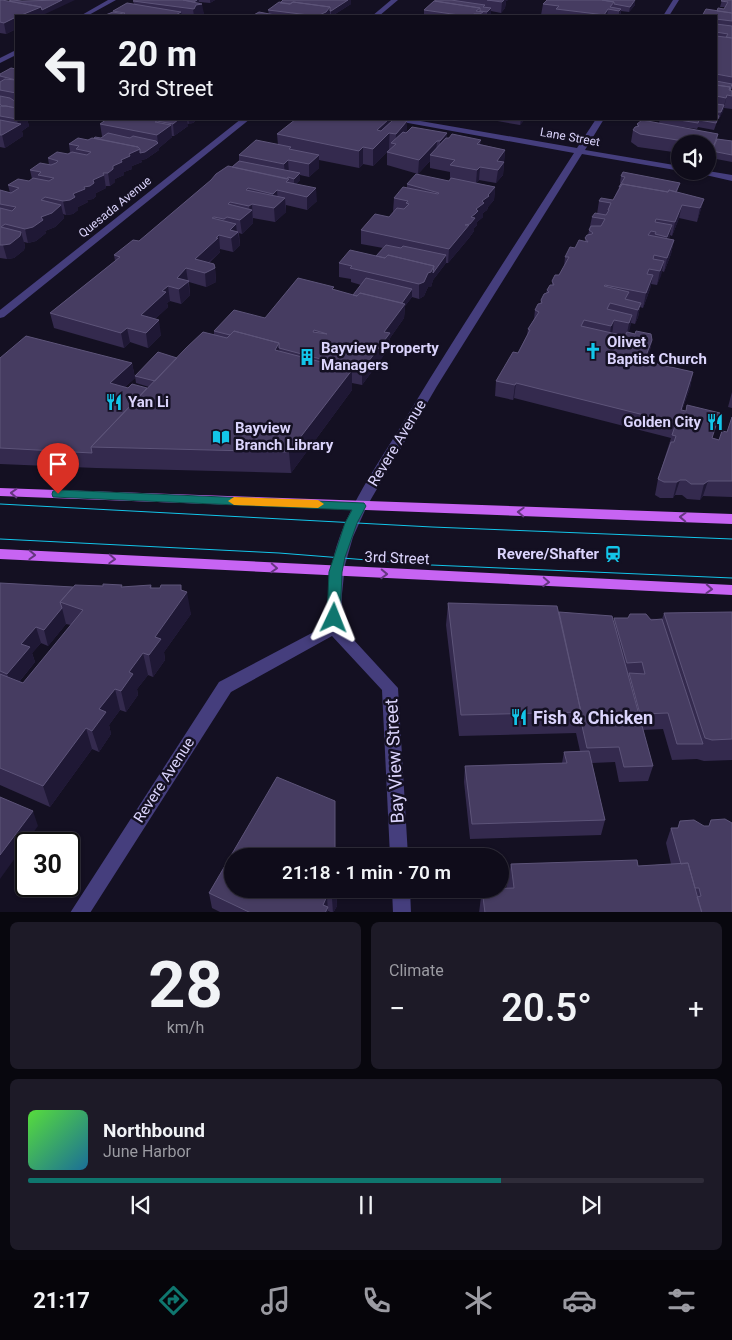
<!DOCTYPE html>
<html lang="en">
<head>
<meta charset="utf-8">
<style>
	:root { --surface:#0f0c1a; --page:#1d1a27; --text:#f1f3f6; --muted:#9b9ba2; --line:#2f2c39; --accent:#0f766e }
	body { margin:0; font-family:Roboto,sans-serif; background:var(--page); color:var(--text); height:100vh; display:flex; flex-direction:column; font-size:19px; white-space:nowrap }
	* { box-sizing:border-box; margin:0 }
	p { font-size:16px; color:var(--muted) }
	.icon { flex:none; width:28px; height:28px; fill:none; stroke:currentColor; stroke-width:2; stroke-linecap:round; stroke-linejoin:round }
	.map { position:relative; height:912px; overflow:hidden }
	.drawer { display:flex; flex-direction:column; gap:10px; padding:10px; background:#08070e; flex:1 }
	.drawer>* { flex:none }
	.banner { position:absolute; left:15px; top:15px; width:702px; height:105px; border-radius:0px; box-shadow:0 1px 4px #0004,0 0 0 1px var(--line); background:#0f0c1a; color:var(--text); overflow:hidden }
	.fabs { position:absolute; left:671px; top:135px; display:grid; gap:10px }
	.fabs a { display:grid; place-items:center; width:45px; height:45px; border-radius:50%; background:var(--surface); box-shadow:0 1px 4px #0004,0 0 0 1px var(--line); font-size:25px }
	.speed { position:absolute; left:15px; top:832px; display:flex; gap:10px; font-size:25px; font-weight:700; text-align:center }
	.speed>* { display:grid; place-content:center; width:65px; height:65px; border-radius:50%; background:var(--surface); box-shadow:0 1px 4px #0004,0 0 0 1px var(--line); line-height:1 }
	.speed .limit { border:2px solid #111; border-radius:8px; background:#fff; color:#111 }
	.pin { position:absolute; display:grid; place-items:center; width:42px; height:42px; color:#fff; margin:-51px -21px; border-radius:50% 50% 50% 0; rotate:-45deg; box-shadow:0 0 5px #0007 }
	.pin .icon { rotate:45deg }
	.me { position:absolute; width:55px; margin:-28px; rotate:2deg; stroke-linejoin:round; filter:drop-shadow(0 0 4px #0008) }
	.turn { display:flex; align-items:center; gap:18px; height:105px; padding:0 20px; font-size:22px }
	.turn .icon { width:65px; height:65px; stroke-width:2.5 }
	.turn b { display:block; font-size:35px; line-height:42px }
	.big { font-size:38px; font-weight:600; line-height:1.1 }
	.drawer .widget { flex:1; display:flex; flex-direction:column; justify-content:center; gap:8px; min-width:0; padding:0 18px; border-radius:8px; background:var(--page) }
	.drawer .dial { align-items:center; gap:0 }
	.dial b { font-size:65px; line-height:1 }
	.song { display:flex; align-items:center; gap:15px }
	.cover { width:60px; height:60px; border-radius:8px; background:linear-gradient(135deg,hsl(110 70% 55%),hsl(200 70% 35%)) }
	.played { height:5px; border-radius:2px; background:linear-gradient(90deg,var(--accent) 70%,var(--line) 70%) }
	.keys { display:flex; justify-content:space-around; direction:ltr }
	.heat { display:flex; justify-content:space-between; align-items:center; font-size:28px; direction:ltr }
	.drawer .tiles { flex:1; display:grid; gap:10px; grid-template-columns:1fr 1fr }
	.widget:last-child { grid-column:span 2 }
	.trip { position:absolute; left:224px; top:848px; width:285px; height:50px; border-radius:25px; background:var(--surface); box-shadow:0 1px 4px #0004,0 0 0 1px var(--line); font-weight:600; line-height:50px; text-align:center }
	.menu { display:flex; height:80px; justify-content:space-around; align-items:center; background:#06050a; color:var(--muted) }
	.menu .icon { width:35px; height:35px }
	.menu .selected { color:var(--accent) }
	.menu b { font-size:22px; color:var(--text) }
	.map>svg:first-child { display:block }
</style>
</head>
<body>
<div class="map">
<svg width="732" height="913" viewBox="0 0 732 913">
	<rect width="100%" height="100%" fill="#141022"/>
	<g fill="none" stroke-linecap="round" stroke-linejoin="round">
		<path fill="#453e7d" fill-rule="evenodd" d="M108 0H116L87 16H80Z
			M391 0H398L379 16H372Z
			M673 0H679L669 16H663Z
			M16 50V55L0 63V58Z
			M241 119H250L4 317 0 318V310Z
			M393 119H409L577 148 596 119H604L585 150 680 166 681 171 582 154 437 386 367 506 353 537 345 565 342 594 341 626 398 688 408 856H390L382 690 332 636 231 692 90 913H70L219 682 327 625C327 595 329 565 340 536 355 495 382 458 404 421 459 330 517 242 574 153L397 121Z
			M688 171H708L732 175V181Z
			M392 889H410L411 913H393Z"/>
		<path fill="#c764f3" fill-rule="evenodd" d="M0 488 732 514V524L0 496Z
			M0 549 732 585V595L0 559Z"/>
		<path stroke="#13c5e9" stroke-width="1" d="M0 504 432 527 732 539
			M0 539 279 553 431 565 732 578"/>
	</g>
	<path fill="#342a4e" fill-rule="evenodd" d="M0 0 43 15V16H16V29L6 34 0 33Z
		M135 0H215L210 3 199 2 204 14 198 16H103L113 12V11L134 4 133 1Z
		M282 0H351V4L332 16H252L269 14 268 10 283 0Z
		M435 0H508L506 1 505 8 501 13 491 11V14L488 16H419L424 15V10Z
		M547 0 635 5 629 12 621 11 620 16H551L541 15 543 4Z
		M722 0H732V89H731V90L732 91V109L724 108 719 119H718L714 130 698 127 697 129 667 125 718 134 717 139 732 141V162L711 158 708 159V144H680V153L638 147 631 142 633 130 637 127V124L659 123 660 119H716V16L717 11 724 9 725 7H720Z
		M16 69V119H27L29 126 22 131 23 136 5 148 0 147V74Z
		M107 119H197L193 123 187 124 188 126 174 136H172V137L159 148V150L146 159 141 160 142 162 132 166V169L124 172V175L115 179V182L110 186H106V188L96 193V196L93 199 87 200 88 202 78 207V210L73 214 66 215 63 214 64 218 55 227 45 231 46 233 36 241 28 243 24 242 25 246 24 250 14 258 7 259 0 258V190L10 193 8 185 29 181 32 179 30 170 49 165 48 158 68 154 70 152 69 144 101 138 103 136H102L100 124Z
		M486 119H525L520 125Z
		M407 121V132L447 133V138L481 140 480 144 505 150 503 175 496 183 479 180 476 183 495 187 494 200 488 207 487 210 483 213V217L477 222V225L474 228V231L469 238 448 263H446L433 280 431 287H428L424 296 419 299 412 297 405 306 404 318 390 338 389 348 362 385 352 383V390L291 473 96 468 0 464V358L132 363 135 378 125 387 128 388H147L149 387 136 383 135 376 177 358 214 335V331L265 318 334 290 353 295 361 285 351 282V279L339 277V263L376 256 383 248 361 244V230L389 217 393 212 394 198 407 188V184L449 181 451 178H450V172L430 168V161L418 174 387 165V152L389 150 373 166 363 164 359 168 319 160V168L309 177 300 175V180L296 184 317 201 307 210 286 205V212L275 222 253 218V223L242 234 239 233 240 245 233 252 220 249 219 250 220 252 209 263 215 268 216 282 206 287 189 282 190 295 181 304 170 301 167 303 168 307 155 319 161 335 148 348 130 342 124 348 54 328 50 313 115 261 114 255 139 241 239 161V155L278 145 277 134Z
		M621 176 680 183 677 192 704 199 700 212 697 222 679 218 672 236 670 235 669 239 674 240 671 254 664 272 662 271 657 285 651 284 650 289 643 308 640 307 638 317 635 324 631 323 628 332 652 340 649 355 646 361 693 372 690 388 682 410 713 438 719 440 727 432 732 417V497L703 496 700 500 687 499 682 495H675L673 498H660L655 495 658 479 671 438 514 398 513 400 495 396 496 381 518 353 527 335 528 329 534 319 535 310 540 304 541 300 546 293 547 290 552 285V281L559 275 564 267 565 257 585 241V238L588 235 592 217 597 214 599 201 613 200 621 183H620Z
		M732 392V408L728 407Z
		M0 583 73 587H122L151 585 152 588 182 590 191 614 164 652 165 660 153 677 148 675 137 689 138 695 126 712 120 710 109 725 111 734 99 752 92 749 50 807 0 785ZM66 624 71 625 23 683 19 682 35 662 32 653 41 643 48 646Z
		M448 603 559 612 614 621V618L662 619 664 613 732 612V760L704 761 697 759 672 760 663 729 643 730 653 766 648 781 619 782 615 762 592 763 605 820 601 835 470 839 464 782 465 766 562 763 564 752 580 751 576 733 459 736 446 625Z
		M704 826 732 913H479L482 889H506L511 864 638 866 671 864 666 843 671 828Z
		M336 889 337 906 333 913 328 911V913H222L212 908 209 893Z"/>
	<path fill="#1f1835" d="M62 0H75L43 15V16H19L41 7Z
		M197 0H199V5L202 4 204 14 194 16 192 3Z
		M210 0H215L210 3Z
		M348 0H351V4L332 16H331V11Z
		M487 0H508L506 1 505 8 501 13 502 2Z
		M635 0V5L629 12 630 7Z
		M330 7V16H317Z
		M491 8V14L488 16H487V12Z
		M608 9 607 16H603L604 15Z
		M621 9 620 16H619V11Z
		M181 12 182 16H174Z
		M16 17V29L6 34 4 23Z
		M727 95 723 112 719 119 721 112 724 106Z
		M17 119H27L29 126 22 131 23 136 5 148 2 135 18 125Z
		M179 119H187L188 126 174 136 173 124Z
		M188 119H197L193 123 189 124Z
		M389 119H390L389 150 373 166V149L377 130Z
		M521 119H525L520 125Z
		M407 121V138L395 152 396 134Z
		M171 125 172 137 159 148V150L146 159 141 160 142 162 132 166V169L124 172V175L115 179V182L110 186 108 173 113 166 129 154 158 143 157 135Z
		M447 133V146L440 154V141Z
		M718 134 715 147 712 151 711 158 708 159V154L709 146Z
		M437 141 436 153 430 155V161L418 174 419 160Z
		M363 147V164L359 168V151Z
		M505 150 503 175 496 183 498 170 497 161Z
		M319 155V168L309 177V164Z
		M288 160 289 173 285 177 284 164Z
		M480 167 479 180 476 183 477 170Z
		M300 173V180L294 186V179Z
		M104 175 106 188 96 193V196L93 199 87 200 88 202 78 207V210L73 214 66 215 63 201 93 180Z
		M495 187 494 200 488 207 487 210 483 213V217L477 222V225L474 228V231L469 238 448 263 449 249 482 201Z
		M316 188 317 201 307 210V197Z
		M277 190 278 204 274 207 273 194Z
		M285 198 286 212 275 222 274 208Z
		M704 199 700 212 697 222 700 208Z
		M252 204 253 223 242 234 240 220 250 212 249 206Z
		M61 205 64 218 55 227 45 231 46 233 36 241 28 243 25 229 41 217Z
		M682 205 679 218 672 236 675 222Z
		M236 224 237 233 238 232 240 245 233 252 230 230Z
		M672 225 669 239 664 251 667 237Z
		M21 232 25 246 24 250 14 258 7 259 3 245Z
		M219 235 220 249 219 250 220 252 199 271 195 259Z
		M674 240 671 254 664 272 667 258Z
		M446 255V263L433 280V273Z
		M664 261 661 276 657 285 660 271Z
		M434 266 433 280 431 287H428L424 296 419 299V284Z
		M186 268 190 295 181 304 177 278Z
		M215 268 216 282 206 287 205 273Z
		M653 275 650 289 643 308 646 293Z
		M168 286 170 301 167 303 168 307 143 330 141 315 162 291Z
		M412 289V297L405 306 404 318 390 338 389 348 362 385V370L397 309Z
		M641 303 638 317 635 324 638 310Z
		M632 315 630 329 626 338 629 323Z
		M159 320 161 335 148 348 146 333Z
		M614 320 612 335 609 341 611 326Z
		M127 328 130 342 124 348 121 333Z
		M652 340 649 355 641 376 644 361Z
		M279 343 280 363 275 350Z
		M132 363 135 378 113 398 110 383Z
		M352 370V390L291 473 289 452Z
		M693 372 690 388 677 425 681 410Z
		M516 383 514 398 513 400 515 385Z
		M680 480 675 495 673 498 677 482Z
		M708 481 703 496 700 500 704 484Z
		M181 585 183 598 187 592 191 614 164 652 165 660 153 677 149 655 155 637 181 590Z
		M62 608 66 624 48 646 44 630Z
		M36 627 41 643 32 653 35 662 13 689 7 674 21 644Z
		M143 653 148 675 137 689 138 695 126 712 121 691 129 672Z
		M115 689 120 710 109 725 111 734 99 752 92 731 99 709Z
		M86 728 92 749 50 807 43 786Z
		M33 811 38 826 0 879V855Z
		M336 889 337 906 333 913 332 898Z
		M327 896 328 913H324L323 905Z"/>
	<path fill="#463c61" stroke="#5d5479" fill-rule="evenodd" d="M0 0H2L41 7 19 16H16V17L4 23 0 22Z
		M12 0 22 1 62 0 42 10 41 7 9 1Z
		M135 0H183L202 4 196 5 194 9 133 1Z
		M183 0H197L194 2Z
		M283 0H348L331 11H330V7L293 2 290 4 280 3Z
		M435 0H451L485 5 483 7 491 8 487 12 480 11V8L435 1Z
		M487 0H504L502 2Z
		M547 0H602L614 2 610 7 621 9 619 11 608 9 604 15 597 14 556 9 559 6 543 4Z
		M602 0H635L630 7 614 4V2Z
		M722 0H732V13L717 11 718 8 724 9 728 2 721 1Z
		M434 1 480 8 476 11 483 12 480 14H474L471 16H466L424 10Z
		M279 2 290 4 293 2 330 7 326 12 317 16 268 10Z
		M127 3 181 12 174 16H103L113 12 124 14 125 13 113 11Z
		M706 9 732 13V21L716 19V16H702Z
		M259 12 280 16H252Z
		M716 24 732 26V38L726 37 728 34 716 32Z
		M716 36 732 38V77L716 74Z
		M11 68 16 69V80L0 76V74Z
		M5 79 16 80V93L0 90V82Z
		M716 81 732 84 730 90V87L716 85Z
		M716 85 730 87 729 90 732 91V96L727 95 726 98 716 96Z
		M0 96 10 98 16 102V108L6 106H2L0 104Z
		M716 104 724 105 721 112H716Z
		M0 106H6L16 108V119H18H17L0 116Z
		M716 115 719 116 716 123 699 120 698 123 673 119H716Z
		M107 119H179L173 124 157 121 155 122 171 125 157 135 100 124Z
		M296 119H389L377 130 381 131 394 119 407 121 396 134 389 133 373 149 363 147 359 151 277 134Z
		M0 120 21 124 2 135H0Z
		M642 120 718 134 714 145 709 146H708V144H702L640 134 633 130 635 127 639 126 637 124Z
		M412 127 447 133 440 141H437L419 160 387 152 396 144 391 143 403 132 406 133Z
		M108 133 130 138 133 136 156 141 158 143 145 152 140 153V149L138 147 94 138 95 137 101 138Z
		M452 134 481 140 477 144 505 150 497 161 504 162 498 170 480 167 477 170 450 165 455 160 430 155 446 138H449Z
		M78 138 88 140 92 138 138 147 140 149 129 154 130 156 121 160 122 162 113 166V169L108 173H103L104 175 93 180 94 183 90 186 84 187 85 189 75 193 73 194 75 197 70 200 63 201 45 197 41 200 61 205 52 213 41 217 43 220 33 227 25 229 5 224 1 227 21 232 20 236 10 244 3 245H0V208L12 211 16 207 0 204V190L11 193 19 188 8 185 18 179 29 181 33 178 49 181 54 178 38 175 41 172 30 170 40 163 51 165 56 163 58 161 48 158 57 152 68 154 72 152 87 155 91 152 76 149 79 146 69 144Z
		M717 139 732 141V155L712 151Z
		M256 140 291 147 289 149 319 155 309 164 288 160 284 164 239 155Z
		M239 161 300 173 294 179 288 177 287 179 232 167Z
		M228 166 289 179 286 182 316 188 307 197 277 190 273 194 248 188 246 190 285 198 274 208 252 204 249 206 230 202 228 204 252 210 240 220 227 217 224 219 214 217 212 218 236 224 230 230 238 232 231 238 219 235 216 238H218L195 259 214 264 215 268 205 273 186 268 177 278 189 281 179 289 168 286 162 291 166 292 141 315 159 320 146 333 127 328 121 333 50 313 120 257 114 255 133 240 139 241 211 180 216 174Z
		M623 172 680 183 676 192 669 190 668 192 622 184 620 187H619L625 177 621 176Z
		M416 174 449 181 451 178 495 187 488 195 489 196 482 201 484 203 476 209 478 211 475 214 471 217 475 218 470 224 465 225H469L449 249 361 230 375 214 389 217 397 208 404 209 409 204 406 203 408 201 394 198 403 187 438 194 439 193 407 184Z
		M622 184 668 192 669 190 704 199 700 208 682 205 675 222 656 219 655 222 672 225 667 237 655 234 656 232 651 231 648 235 674 240 667 258 654 255 653 259 664 261 660 271 649 269 647 274 653 275 646 293 605 285 604 286 629 292 625 299 641 303 638 310 610 303 607 309 632 315 629 323 614 320 611 326 584 320 581 326 625 336 627 332 635 334 636 331 651 334 652 340 644 361 693 372 681 410 686 411 687 405 720 413 712 438 719 440 722 431 727 432 732 417V481H708L704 484H691L686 480H680L677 482H664L658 479 671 442H674L676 436 672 435 676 423 516 383 515 385 496 381 513 352 518 353 530 330 528 329 539 312 535 310 538 304 542 303 541 300 544 294 549 292 547 290 550 285H554L552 281 555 275H559L569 257H565L570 247 575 248 579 240 588 242 585 238 587 235 592 234 593 233 589 230 591 226H601L605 219 592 217 595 213 606 215 609 210H608L611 203 599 201 601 198 613 200Z
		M386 245 401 248 403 246 446 255 433 273 434 266 388 255 385 258 376 256Z
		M350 250 385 258 388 255 434 266 431 272 428 273 424 282 419 284 350 268 352 266 339 263Z
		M298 278 334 287 332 289 357 296 360 293 405 304 384 332 390 333 362 370 279 348V343L234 331 230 335 214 331 234 310 265 318ZM314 330 327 334 313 332Z
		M366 278 412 289 402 303 360 293 357 296 353 295Z
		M234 331 279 343 275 350 352 370 289 452 91 447 186 348 203 332 227 338Z
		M26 336 132 363 110 383 128 388 132 384 147 388 91 447 92 453 0 448V358Z
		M158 352 177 358 155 381 135 376Z
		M0 583 73 587 60 602 62 608 44 630 36 627 21 644 30 647 7 674 0 671Z
		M103 584 122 585 121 587 151 585 150 588H160L161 585H181V590L187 592 155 637 161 639 149 655 143 653 129 672 133 674 121 691 115 689 99 709 106 712 92 731 86 728 43 786 0 768V674L23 683 83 610 60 602 75 585 103 586Z
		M448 603 557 606 581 712 461 715Z
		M559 612 612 616 653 766 624 767 619 747 587 748 580 717 581 712Z
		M732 612V739L712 740 705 738 664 613Z
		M630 614H646L651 620 662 619 703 744H677L668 713 640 714 629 673 645 674 642 662 627 663 614 618H628Z
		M589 751 605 820 472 824 465 766 567 763 564 752Z
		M277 777 335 801V856H232V889H336V891L332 898 327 896 323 905 328 907 325 913H251L209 893Z
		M0 797 33 811 0 855Z
		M725 819 732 823V913H702L697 897 701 896 699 888H695L688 863 681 864 671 828H678L680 821 694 820 704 826H709L711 820Z
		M637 860 638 866 688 863 702 913H485L482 889 514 888 511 864Z"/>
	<defs><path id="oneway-chevron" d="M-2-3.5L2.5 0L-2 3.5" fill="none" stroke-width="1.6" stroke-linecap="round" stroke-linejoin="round" transform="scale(1.25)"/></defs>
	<g stroke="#653680">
		<use href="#oneway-chevron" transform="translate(14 493) rotate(-178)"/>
		<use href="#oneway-chevron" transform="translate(521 512) rotate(-178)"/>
		<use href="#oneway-chevron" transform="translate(683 517) rotate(-178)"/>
		<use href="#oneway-chevron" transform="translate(32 555) rotate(2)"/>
		<use href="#oneway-chevron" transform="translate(112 559) rotate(3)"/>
		<use href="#oneway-chevron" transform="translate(274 568) rotate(3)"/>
		<use href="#oneway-chevron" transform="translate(384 574) rotate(2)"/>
		<use href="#oneway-chevron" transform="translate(546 582) rotate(3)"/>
		<use href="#oneway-chevron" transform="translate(709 589) rotate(3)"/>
	</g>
	<path fill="#0f766e" stroke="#0a4d48" d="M58 490 364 503 366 506 357 523 345 557 342 572 340 618 338 621 334 623 329 621 327 618 329 572 345 523 352 510 53 497 52 494 53 491Z"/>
	<path fill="#f59e0b" d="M234 497 318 500 324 504 318 508 234 505 228 501Z"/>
	<defs>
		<g id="church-bare" transform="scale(1.35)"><path d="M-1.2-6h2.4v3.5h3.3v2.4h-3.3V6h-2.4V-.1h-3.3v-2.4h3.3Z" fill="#13c5e9" stroke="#141022" stroke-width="2.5" paint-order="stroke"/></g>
		<g id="building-bare" transform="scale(1.35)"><path d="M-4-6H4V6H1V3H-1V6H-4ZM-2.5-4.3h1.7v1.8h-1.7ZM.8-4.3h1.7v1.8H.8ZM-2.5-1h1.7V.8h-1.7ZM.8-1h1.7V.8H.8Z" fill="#13c5e9" stroke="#141022" stroke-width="2.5" paint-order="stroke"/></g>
		<g id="restaurant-bare" transform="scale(1.35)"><path d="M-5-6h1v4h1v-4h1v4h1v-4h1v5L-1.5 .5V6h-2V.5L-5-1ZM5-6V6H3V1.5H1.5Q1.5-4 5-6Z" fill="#13c5e9" stroke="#141022" stroke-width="2.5" paint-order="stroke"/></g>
		<g id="library-bare" transform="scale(1.35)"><path d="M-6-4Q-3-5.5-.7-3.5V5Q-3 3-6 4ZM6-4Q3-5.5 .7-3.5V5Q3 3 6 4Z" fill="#13c5e9" stroke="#141022" stroke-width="2.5" paint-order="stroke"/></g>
		<g id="station-bare" transform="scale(1.35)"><path d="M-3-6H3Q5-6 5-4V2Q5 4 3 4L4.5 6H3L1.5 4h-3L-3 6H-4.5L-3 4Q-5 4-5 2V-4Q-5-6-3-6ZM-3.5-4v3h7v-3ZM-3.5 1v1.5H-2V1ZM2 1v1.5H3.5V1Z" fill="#13c5e9" stroke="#141022" stroke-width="2.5" paint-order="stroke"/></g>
	</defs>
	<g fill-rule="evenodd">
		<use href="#church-bare" x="593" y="351"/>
		<use href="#building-bare" x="307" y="357"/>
		<use href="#restaurant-bare" x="114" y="402"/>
		<use href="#restaurant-bare" x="715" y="422"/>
		<use href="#library-bare" x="221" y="437"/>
		<use href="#station-bare" x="613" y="554"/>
		<use href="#restaurant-bare" x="519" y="717"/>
	</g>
	<g text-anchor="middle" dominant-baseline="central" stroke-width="5" stroke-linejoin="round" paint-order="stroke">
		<g font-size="12" fill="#dbd4fc" stroke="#141022">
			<text transform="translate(570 137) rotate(10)">Lane Street</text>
			<text transform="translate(115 207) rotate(-39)">Quesada Avenue</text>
		</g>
		<g font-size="15" font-weight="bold" fill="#dbd4fc" stroke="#141022" text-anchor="start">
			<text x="607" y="342">Olivet<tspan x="607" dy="17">Baptist Church</tspan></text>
			<text x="321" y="348">Bayview Property<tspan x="321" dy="17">Managers</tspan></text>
			<text x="128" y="402">Yan Li</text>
			<text x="701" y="422" text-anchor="end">Golden City</text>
			<text x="235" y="428">Bayview<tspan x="235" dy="17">Branch Library</tspan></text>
			<text x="599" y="554" text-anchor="end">Revere/Shafter</text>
		</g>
		<g font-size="15" fill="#dbd4fc" stroke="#141022">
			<text transform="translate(397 443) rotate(-59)">Revere Avenue</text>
			<text transform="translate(397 558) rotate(2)">3rd Street</text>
			<text transform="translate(164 780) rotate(-57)">Revere Avenue</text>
		</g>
		<g font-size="18" font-weight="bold" fill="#dbd4fc" stroke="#141022" text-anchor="start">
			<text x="533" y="717">Fish &amp; Chicken</text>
		</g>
		<g font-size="18" fill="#dbd4fc" stroke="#141022">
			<text transform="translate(394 761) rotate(-93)">Bay View Street</text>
		</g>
	</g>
</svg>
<div class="fabs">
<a><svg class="icon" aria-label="sound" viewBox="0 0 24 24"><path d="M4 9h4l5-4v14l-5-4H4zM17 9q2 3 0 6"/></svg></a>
</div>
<div class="speed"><div class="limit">30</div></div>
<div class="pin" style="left:58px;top:494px;background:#d93025"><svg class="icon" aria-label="arrive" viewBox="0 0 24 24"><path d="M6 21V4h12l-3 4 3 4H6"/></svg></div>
<svg class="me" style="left:334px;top:618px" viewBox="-20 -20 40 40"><path d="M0-17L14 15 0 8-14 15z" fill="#0f766e" stroke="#fff" stroke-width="4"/></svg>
<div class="trip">21:18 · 1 min · 70 m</div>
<div class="banner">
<div class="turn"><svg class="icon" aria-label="left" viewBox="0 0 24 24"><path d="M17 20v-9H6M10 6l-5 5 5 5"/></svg><div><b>20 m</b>3rd Street</div></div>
</div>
</div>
<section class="drawer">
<div class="tiles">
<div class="widget dial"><b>28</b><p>km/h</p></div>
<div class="widget"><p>Climate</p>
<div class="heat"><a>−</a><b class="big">20.5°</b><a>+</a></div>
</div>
<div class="widget">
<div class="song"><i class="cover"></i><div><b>Northbound</b><p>June Harbor</p></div></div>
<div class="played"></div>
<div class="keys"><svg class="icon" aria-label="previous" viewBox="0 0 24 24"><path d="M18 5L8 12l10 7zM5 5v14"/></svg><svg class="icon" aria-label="pause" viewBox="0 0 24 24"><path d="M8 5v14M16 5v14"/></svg><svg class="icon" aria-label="next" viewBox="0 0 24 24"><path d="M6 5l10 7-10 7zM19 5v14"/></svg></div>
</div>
</div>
</section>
<nav class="menu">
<b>21:17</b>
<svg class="icon selected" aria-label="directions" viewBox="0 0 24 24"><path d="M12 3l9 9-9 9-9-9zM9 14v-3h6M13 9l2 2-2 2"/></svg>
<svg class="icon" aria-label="music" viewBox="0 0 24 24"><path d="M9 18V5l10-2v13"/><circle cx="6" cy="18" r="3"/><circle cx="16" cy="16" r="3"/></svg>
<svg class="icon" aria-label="phone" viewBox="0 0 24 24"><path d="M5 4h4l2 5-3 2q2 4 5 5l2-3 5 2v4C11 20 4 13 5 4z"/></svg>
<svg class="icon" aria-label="climate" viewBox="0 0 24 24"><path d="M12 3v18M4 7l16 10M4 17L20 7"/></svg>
<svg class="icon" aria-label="car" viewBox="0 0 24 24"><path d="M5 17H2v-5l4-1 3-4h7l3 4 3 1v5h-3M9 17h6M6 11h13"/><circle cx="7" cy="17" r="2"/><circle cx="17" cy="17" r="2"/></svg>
<svg class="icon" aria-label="filters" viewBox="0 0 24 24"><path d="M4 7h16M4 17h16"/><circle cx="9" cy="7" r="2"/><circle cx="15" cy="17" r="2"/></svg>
</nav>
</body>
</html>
